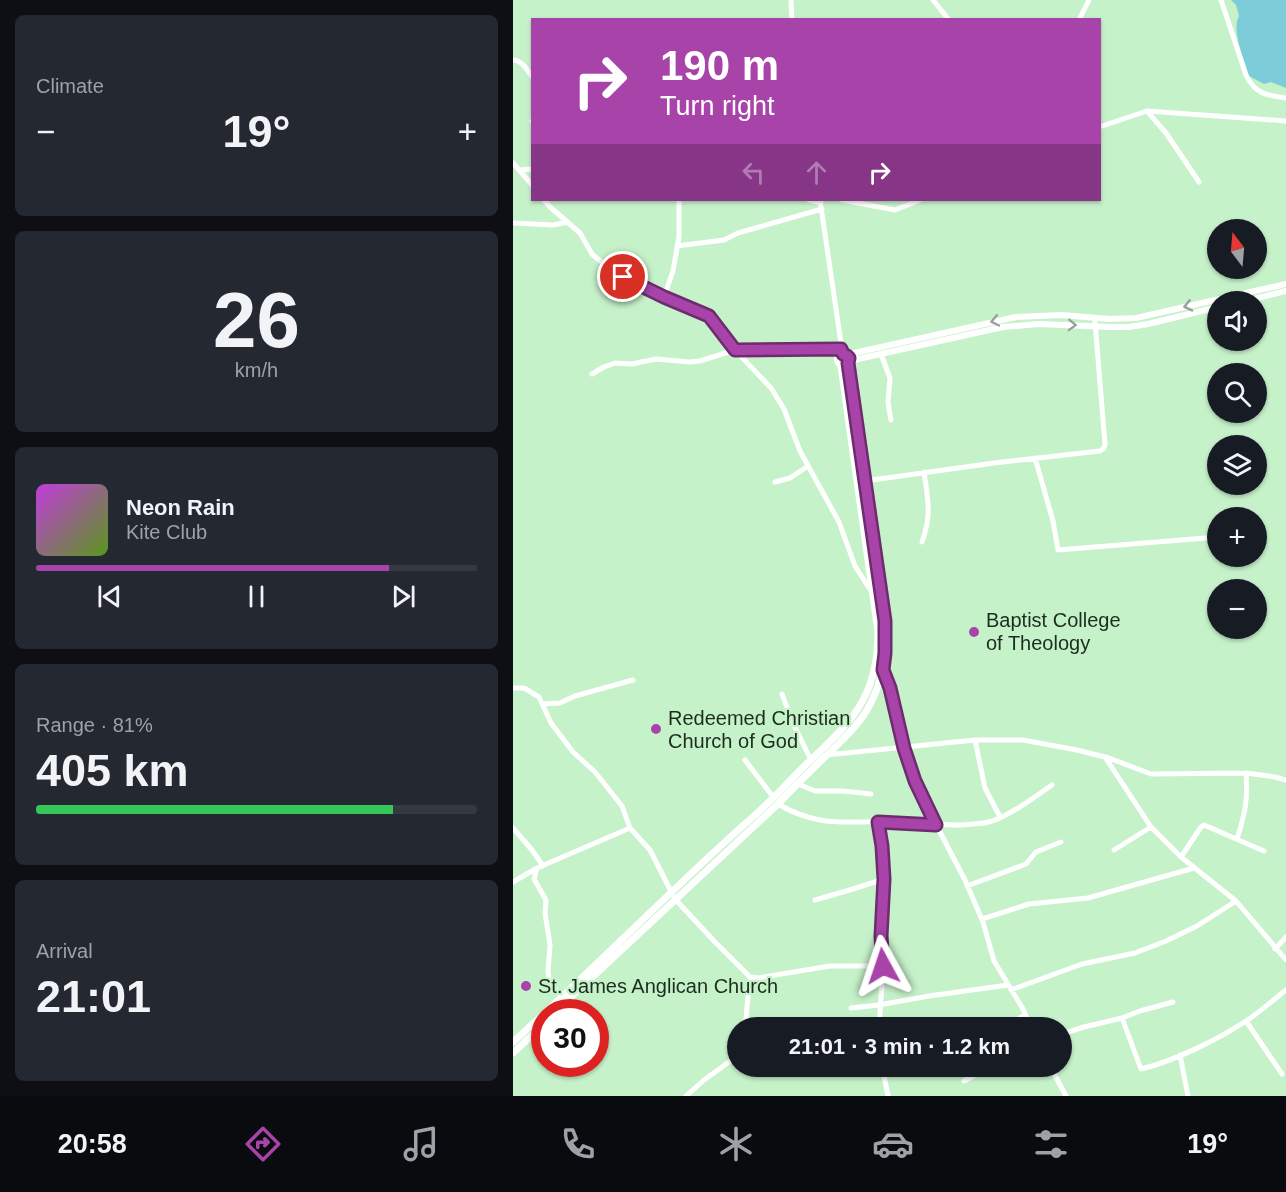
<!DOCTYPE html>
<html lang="en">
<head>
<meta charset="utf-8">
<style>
	:root { --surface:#171b24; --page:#242831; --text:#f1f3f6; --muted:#9ea1a6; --line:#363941; --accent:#a843a9 }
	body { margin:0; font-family:Arial,sans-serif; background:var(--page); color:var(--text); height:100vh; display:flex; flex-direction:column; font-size:22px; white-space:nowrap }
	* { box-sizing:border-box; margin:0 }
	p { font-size:20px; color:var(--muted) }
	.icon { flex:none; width:33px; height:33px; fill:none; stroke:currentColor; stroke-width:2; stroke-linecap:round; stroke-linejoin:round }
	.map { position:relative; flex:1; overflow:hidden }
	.drawer { display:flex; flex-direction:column; gap:15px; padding:15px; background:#0d0f14; width:513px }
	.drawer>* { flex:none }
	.guide { position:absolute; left:18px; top:18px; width:570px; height:183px; border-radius:0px; box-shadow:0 2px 4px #0004; background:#a843a9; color:#fff; overflow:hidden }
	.needle { width:39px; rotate:344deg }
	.tools { position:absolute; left:694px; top:219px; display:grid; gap:12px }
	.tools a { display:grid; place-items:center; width:60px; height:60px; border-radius:50%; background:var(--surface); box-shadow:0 2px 4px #0004; font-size:30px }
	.speed { position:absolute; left:18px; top:999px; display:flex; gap:12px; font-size:30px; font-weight:700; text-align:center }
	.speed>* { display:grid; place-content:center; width:78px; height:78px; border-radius:50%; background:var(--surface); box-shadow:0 2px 4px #0004; line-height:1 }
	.speed .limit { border:9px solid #d22; background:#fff; color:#111 }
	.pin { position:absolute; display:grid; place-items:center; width:51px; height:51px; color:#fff; margin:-26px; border:3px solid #fff; border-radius:50%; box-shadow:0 2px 6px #0007 }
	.me { position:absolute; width:66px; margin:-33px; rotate:355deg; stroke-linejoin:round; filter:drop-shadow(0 0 4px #0008) }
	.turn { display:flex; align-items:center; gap:21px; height:126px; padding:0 30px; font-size:27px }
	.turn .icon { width:78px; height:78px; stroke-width:2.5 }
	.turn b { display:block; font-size:42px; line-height:51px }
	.lanes { display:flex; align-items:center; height:57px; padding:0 30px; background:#0003; justify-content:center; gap:30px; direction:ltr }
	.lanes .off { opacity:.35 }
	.big { font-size:45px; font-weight:700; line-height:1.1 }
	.drawer .tile { flex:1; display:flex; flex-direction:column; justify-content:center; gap:9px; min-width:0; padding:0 21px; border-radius:9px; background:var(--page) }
	.drawer .dial { align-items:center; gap:0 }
	.dial b { font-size:78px; line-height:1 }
	.song { display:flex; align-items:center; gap:18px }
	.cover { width:72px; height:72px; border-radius:9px; background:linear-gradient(135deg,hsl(290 70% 55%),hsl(90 70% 35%)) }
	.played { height:6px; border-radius:3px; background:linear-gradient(90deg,var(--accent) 80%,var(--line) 80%) }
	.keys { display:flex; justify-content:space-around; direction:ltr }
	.heat { display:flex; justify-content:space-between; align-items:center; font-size:33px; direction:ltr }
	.charge { height:9px; border-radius:4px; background:linear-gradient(90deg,#34c759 81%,var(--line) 0) }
	.trip { position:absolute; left:214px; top:1017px; width:345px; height:60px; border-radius:30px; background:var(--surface); box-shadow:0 2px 4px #0004; font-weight:700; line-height:60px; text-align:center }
	.dock { display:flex; height:96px; justify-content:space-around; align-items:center; background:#090b0e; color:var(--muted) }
	.dock .icon { width:42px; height:42px }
	.dock .on { color:var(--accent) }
	.dock b { font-size:27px; color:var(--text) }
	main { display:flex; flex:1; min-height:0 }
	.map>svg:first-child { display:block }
</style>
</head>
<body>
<main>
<section class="drawer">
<div class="tile"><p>Climate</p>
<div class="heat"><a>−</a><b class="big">19°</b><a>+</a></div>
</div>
<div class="tile dial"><b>26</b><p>km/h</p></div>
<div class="tile">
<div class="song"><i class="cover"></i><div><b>Neon Rain</b><p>Kite Club</p></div></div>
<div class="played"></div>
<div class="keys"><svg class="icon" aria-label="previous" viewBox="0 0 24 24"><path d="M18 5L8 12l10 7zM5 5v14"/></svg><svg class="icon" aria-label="pause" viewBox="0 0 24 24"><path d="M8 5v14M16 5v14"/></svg><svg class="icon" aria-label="next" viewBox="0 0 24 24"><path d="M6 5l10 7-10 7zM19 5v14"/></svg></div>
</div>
<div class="tile"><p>Range · 81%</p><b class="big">405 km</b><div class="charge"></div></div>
<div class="tile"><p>Arrival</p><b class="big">21:01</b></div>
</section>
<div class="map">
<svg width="773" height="1096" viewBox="0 0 773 1096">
	<rect width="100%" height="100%" fill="#c6f2ca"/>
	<path fill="#7ccdd9" d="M718 0H773V88L758 82 751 84 736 76C731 60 718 30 726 16L723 5Z"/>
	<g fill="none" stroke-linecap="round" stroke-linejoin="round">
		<path stroke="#fff" stroke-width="5" d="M278 0 279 20
			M420 0 436 20
			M708 0 733 75C742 94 753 95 773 98
			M566 20 576 0
			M0 60C9 60 15 71 20 78
			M19 121 20 122
			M586 127 634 111
			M0 163 20 186
			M7 170 20 169
			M686 182 653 133 634 111 773 121
			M31 200 37 207 67 233 79 254 93 266 110 277 151 297 196 316 222 350 258 388 271 409 287 451 326 522 342 566 358 591
			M296 200 308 203
			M307 200 329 350
			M329 200 382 210 407 200
			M0 223 40 225 55 222
			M164 246 211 240 225 233 309 209
			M151 297 160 271 166 237V200
			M368 354 377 378 375 403 378 420
			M79 374 91 367 102 363 119 364 143 359 176 362 187 361 222 350 329 349
			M522 458 540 521 545 550 705 537
			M352 481 481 463 587 451 591 448 592 444 582 322
			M262 482 277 478 295 466
			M409 542C419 514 415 500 411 472
			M370 670 377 688 391 748 402 781 416 811 452 880 470 922 481 961 510 1009 518 1028
			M0 688H11L26 697 38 723 60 752 82 772 109 806 117 828
			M269 694 279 721 298 760
			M30 704 47 703 62 696 120 680
			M462 740 472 788 487 817
			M313 755 462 740H510L564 750 592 757 638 827 668 857 723 901 773 960
			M593 757 638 774 733 773 762 777 773 780
			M232 760 261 798
			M283 783 302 791H330L358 794
			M265 804C278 812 292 817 307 820 328 824 350 821 371 822 397 822 423 825 449 825 458 824 467 824 476 822 495 817 522 797 539 785
			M365 822 369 846 371 879 367 936 370 969 366 1028
			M0 828 19 850 30 866
			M724 839C732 814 735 800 733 773
			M601 850 638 827
			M668 857 688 827 691 825 751 851
			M24 868 21 879 33 900 32 913 37 945 35 971 36 980 43 990 50 995
			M0 882 24 868 117 828 137 850 162 899 202 942 237 977 245 978 317 966H370
			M454 886 513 864 523 852 548 842
			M302 900 340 889 371 879
			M469 919 516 904 575 898 681 868
			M762 949 773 937
			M498 990 569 964 622 953 653 941 684 926 723 901
			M338 1008 366 1005 416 996 495 985
			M609 1018 628 1069C659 1062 706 1039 733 1021 747 1012 760 1000 773 990
			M733 1021 769 1074
			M232 1028 237 977
			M488 1028 512 1015
			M549 1034 571 1027 609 1018 627 1011 660 1002
			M667 1055 675 1096
			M369 1066 375 1096
			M537 1066 553 1096
			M371 1075 398 1066
			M451 1081 479 1066
			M173 1096 191 1080 220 1059 225 1050"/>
		<path stroke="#fff" stroke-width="6" d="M729 302 773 291
			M332 355 503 317 548 315 597 319 623 318 773 284
			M336 361 490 327 526 324 598 327H616L635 324 705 307"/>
		<path stroke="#fff" stroke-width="7" d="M324.5 360a5.5 5.5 0 1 1 11 0a5.5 5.5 0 1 1-11 0Z
			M42 1012 265 804C281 787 297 771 314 755 328 741 344 727 354 710 370 683 374 652 372 621L335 363
			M0 1042C72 977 140 908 212 842 228 827 244 814 259 799 273 786 284 772 298 760 314 744 331 730 344 710 360 687 365 660 365 632L328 366
			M0 1053 32 1023"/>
	</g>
	<defs><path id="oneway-chevron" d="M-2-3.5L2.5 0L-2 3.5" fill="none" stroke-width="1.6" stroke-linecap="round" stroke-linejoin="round" transform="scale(1.5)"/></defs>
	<g stroke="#99a09a">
		<use href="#oneway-chevron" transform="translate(675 306) rotate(167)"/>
		<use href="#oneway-chevron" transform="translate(482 321) rotate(168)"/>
		<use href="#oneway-chevron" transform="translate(559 325) rotate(2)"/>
	</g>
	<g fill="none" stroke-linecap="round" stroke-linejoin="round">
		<g stroke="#6d2c6e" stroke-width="15">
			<path id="route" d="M110 277 151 297 196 316 222 350 328 349 330 354 334 356 336 358 335 363 372 621V653L370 670 377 688 391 748 402 781 423 825 365 822 369 846 371 879 368 936 370 966"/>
		</g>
		<use href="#route" stroke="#a843a9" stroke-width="10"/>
	</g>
	<g fill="#a843a9" stroke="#c6f2ca" stroke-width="2">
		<circle cx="461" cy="632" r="6"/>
		<circle cx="143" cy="729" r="6"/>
		<circle cx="13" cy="986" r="6"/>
	</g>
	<g text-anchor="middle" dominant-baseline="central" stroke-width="4.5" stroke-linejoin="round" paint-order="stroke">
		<g font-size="20" fill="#1c2d1e" stroke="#c6f2ca" text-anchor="start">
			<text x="473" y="620">Baptist College<tspan x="473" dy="23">of Theology</tspan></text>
			<text x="155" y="718">Redeemed Christian<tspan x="155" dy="23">Church of God</tspan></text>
			<text x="25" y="986">St. James Anglican Church</text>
		</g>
	</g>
</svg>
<div class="tools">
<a><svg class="needle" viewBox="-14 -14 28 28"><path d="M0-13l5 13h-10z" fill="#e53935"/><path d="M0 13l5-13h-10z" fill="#9ea1a6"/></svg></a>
<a><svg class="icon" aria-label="sound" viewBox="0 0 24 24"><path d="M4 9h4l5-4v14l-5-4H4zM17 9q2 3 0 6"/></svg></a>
<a><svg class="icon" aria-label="search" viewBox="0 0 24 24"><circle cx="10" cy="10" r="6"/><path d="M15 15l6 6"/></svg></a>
<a><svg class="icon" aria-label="layers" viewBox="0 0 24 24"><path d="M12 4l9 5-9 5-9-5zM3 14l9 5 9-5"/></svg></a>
<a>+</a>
<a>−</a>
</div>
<div class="speed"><div class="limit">30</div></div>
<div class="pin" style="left:110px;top:277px;background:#d93025"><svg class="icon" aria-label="arrive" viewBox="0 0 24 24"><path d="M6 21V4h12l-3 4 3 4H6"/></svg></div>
<svg class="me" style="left:370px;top:966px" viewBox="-20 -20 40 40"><path d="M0-17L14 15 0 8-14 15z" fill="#a843a9" stroke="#fff" stroke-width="4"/></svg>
<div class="trip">21:01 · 3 min · 1.2 km</div>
<div class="guide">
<div class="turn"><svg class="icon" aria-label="right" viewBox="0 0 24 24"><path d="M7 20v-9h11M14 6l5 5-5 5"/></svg><div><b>190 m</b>Turn right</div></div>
<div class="lanes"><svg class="icon off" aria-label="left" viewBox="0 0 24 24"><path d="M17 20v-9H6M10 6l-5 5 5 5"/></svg><svg class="icon off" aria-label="ahead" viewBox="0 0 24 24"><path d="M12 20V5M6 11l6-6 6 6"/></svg><svg class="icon" aria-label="right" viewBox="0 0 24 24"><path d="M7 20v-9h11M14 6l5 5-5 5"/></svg></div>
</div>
</div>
</main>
<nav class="dock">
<b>20:58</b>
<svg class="icon on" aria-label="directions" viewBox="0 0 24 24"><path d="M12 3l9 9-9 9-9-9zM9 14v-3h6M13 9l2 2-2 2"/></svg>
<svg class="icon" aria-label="music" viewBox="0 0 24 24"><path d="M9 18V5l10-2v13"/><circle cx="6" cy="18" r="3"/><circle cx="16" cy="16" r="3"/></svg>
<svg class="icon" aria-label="phone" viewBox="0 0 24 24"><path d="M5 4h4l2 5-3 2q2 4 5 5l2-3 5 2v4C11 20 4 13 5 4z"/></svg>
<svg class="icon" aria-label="climate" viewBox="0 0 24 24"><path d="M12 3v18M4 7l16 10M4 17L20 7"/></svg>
<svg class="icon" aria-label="car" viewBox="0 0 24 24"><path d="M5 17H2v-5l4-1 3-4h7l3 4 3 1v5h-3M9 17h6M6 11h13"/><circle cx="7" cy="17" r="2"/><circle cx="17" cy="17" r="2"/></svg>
<svg class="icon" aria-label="filters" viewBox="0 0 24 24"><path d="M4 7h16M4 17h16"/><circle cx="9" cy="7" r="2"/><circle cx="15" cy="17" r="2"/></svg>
<b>19°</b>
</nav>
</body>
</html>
